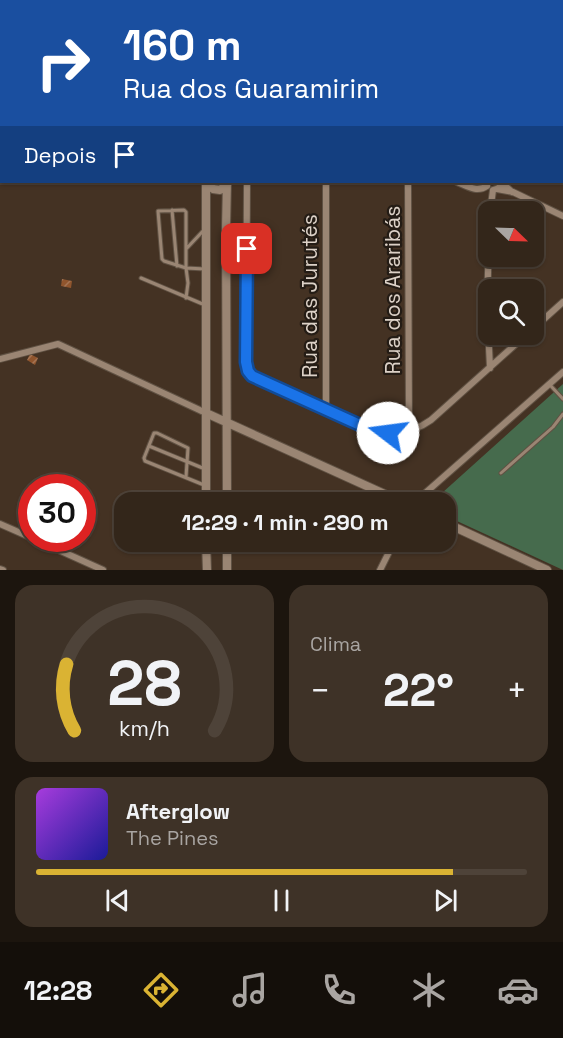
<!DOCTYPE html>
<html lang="pt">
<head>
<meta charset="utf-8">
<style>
	:root { --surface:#33261a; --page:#3e3227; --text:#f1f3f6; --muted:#a9a5a2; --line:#4e4339; --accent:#dab333 }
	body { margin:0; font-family:"Space Grotesk",sans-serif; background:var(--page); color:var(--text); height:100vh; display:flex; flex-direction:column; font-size:22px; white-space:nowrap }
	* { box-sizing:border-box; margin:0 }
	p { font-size:20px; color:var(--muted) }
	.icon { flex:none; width:33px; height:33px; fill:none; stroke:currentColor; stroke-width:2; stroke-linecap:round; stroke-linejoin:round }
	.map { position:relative; height:570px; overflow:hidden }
	.sheet { display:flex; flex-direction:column; gap:15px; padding:15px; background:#1c150e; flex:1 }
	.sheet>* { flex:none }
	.banner { position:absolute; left:0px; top:0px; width:564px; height:183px; box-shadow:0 2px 4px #0004,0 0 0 2px var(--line); background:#1a4fa0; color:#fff; overflow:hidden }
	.needle { width:39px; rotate:113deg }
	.buttons { position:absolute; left:478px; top:201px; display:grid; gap:12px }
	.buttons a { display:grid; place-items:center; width:66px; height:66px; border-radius:12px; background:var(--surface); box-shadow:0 2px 4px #0004,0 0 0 2px var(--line); font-size:30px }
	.speed { position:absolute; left:18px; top:474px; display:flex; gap:12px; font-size:30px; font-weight:700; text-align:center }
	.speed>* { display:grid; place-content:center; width:78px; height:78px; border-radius:50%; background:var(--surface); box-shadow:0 2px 4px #0004,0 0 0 2px var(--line); line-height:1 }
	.speed .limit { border:9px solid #d22; background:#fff; color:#111 }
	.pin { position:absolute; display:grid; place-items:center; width:51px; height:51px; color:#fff; margin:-26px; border-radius:12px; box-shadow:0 3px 9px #0006 }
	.me { position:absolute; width:66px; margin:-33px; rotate:285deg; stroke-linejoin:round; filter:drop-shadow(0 0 4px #0008) }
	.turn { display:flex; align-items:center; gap:21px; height:126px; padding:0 24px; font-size:27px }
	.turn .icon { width:78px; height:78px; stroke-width:2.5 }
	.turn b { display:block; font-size:42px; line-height:51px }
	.then { display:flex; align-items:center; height:57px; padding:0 24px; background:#0003; gap:12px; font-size:22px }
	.big { font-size:45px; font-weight:600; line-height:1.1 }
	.sheet .widget { flex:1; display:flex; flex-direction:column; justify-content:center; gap:9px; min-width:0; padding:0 21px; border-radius:18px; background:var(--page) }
	.sheet .dial { align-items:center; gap:0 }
	.dial svg { height:156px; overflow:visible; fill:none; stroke:var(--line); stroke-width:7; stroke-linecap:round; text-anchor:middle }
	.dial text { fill:var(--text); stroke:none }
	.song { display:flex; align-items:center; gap:18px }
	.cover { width:72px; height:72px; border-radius:9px; background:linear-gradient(135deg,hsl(280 70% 55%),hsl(240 70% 35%)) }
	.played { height:6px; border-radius:3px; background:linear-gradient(90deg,var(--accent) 85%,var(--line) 85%) }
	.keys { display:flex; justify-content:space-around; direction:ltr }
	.heat { display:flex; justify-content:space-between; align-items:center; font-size:33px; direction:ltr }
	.sheet .tiles { flex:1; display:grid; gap:15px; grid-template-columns:1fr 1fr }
	.widget:last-child { grid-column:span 2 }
	.trip { position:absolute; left:114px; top:492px; width:342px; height:60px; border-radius:18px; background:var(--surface); box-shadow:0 2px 4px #0004,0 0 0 2px var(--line); font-weight:600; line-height:60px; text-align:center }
	.tab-bar { display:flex; height:96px; justify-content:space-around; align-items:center; background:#140f0a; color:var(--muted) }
	.tab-bar .icon { width:42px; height:42px }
	.tab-bar .active { color:var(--accent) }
	.tab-bar b { font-size:27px; color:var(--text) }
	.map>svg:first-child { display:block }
</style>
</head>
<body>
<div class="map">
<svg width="563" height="570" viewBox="0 0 563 570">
	<defs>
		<pattern id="building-hatch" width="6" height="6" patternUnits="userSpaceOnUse" patternTransform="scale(1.5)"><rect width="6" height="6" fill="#90552d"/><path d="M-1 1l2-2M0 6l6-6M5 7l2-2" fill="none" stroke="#a47454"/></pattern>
	</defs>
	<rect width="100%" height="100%" fill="#443223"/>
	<path fill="#466b4d" d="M563 384V570L446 516V502H432Z"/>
	<path fill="url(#building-hatch)" d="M62 279 72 281 71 288 61 286Z
		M30 354 38 358 35 365 27 360Z"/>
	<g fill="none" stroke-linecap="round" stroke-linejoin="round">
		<g stroke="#5f5143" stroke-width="5">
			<path id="lane" d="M172 210 177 266
				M187 248 203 231
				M141 278 205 305
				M186 298 188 283 186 268V212L184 210 158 211 162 259 164 261 186 268 205 269
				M550 385 563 399
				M149 446 205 469
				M501 473 553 427 563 414
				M186 477 188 448 157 433H154L144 458 145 461 204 485"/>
		</g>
		<g stroke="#5f5143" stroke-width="8">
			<path id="street" d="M108 2 109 0
				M152 2V0
				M296 2 297 0
				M432 2 437 0
				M0 39H2
				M562 54H563
				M0 106H2
				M0 110 2 111
				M562 137H563
				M247 182 246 362 248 371 252 376 371 430C392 436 413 433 431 420L527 334
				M408 182 409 431
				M457 182C467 186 477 193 487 186
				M497 189 513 192 563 216
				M493 190 499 188 501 182 512 192
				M490 212 493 190
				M489 238 487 307 490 368
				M534 328 563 302
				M0 359 58 344 206 413
				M326 410V182
				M415 502 563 372
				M0 524 32 538
				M32 538 103 570
				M0 569 3 570
				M380 570 394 542"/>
		</g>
		<g stroke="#5f5143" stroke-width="10">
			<path id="secondary" d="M206 0V2
				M241 2 242 0
				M268 2 269 0
				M206 182V502
				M207 182 213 189 220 190 227 185
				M206 413 402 502
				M227 502 226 229 227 182
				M446 523 547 570
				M206 542 207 570
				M227 542V570"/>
		</g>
		<use href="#lane" stroke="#9a8573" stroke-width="3"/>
		<use href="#street" stroke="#9a8573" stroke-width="6"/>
		<use href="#secondary" stroke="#9a8573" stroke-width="8"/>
	</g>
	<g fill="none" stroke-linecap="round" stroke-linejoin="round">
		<g stroke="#114b97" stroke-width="15">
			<path id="route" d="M247 249 246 362 248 371 252 376 371 430 388 433"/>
		</g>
		<use href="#route" stroke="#1a73e8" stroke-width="10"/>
	</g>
	<g text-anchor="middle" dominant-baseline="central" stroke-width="4.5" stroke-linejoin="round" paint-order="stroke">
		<g font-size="21" fill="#dcd1c7" stroke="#241c15">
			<text transform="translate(392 290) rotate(-90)">Rua dos Araribás</text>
			<text transform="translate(309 296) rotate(-90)">Rua das Jurutés</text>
		</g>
	</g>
</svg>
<div class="buttons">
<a><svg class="needle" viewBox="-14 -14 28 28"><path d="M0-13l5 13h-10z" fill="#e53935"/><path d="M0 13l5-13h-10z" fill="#a9a5a2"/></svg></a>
<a><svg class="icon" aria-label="search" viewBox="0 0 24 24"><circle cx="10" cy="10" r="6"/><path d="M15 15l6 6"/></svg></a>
</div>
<div class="speed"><div class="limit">30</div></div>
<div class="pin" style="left:247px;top:249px;background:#d93025"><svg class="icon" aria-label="arrive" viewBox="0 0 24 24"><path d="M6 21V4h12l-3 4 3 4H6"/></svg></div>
<svg class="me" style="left:388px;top:433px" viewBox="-20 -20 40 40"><circle r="19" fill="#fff"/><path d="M0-13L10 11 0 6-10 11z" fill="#1a73e8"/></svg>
<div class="trip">12:29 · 1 min · 290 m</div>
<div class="banner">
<div class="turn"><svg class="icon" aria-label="right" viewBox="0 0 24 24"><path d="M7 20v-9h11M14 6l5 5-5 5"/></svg><div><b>160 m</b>Rua dos Guaramirim</div></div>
<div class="then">Depois<svg class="icon" aria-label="arrive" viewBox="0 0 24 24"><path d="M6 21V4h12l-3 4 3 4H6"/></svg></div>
</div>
</div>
<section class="sheet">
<div class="tiles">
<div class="widget dial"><svg viewBox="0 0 100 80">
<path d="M14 69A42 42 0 1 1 86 69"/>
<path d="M14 69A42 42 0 0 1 10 35" stroke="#dab333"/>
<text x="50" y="56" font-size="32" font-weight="700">28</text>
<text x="50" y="72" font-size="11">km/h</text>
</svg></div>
<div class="widget"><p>Clima</p>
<div class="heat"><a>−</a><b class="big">22°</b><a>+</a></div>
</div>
<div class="widget">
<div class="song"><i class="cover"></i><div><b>Afterglow</b><p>The Pines</p></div></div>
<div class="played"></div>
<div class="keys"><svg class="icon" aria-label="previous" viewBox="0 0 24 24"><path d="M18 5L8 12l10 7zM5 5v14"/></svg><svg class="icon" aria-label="pause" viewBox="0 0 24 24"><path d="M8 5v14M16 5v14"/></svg><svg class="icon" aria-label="next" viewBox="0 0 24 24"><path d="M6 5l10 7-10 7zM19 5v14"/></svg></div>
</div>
</div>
</section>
<nav class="tab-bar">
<b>12:28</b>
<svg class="icon active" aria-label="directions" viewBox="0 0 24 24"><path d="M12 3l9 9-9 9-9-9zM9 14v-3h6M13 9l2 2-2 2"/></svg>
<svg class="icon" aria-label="music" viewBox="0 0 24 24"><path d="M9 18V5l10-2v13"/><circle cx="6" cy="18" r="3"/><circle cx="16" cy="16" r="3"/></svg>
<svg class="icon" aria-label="phone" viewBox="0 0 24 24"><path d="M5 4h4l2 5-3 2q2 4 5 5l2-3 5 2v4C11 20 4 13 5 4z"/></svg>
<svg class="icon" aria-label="climate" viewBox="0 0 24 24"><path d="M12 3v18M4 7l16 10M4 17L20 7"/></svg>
<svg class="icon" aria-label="car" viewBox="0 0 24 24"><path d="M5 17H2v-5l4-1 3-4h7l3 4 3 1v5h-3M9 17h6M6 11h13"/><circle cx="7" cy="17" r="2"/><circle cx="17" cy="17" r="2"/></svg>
</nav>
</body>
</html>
